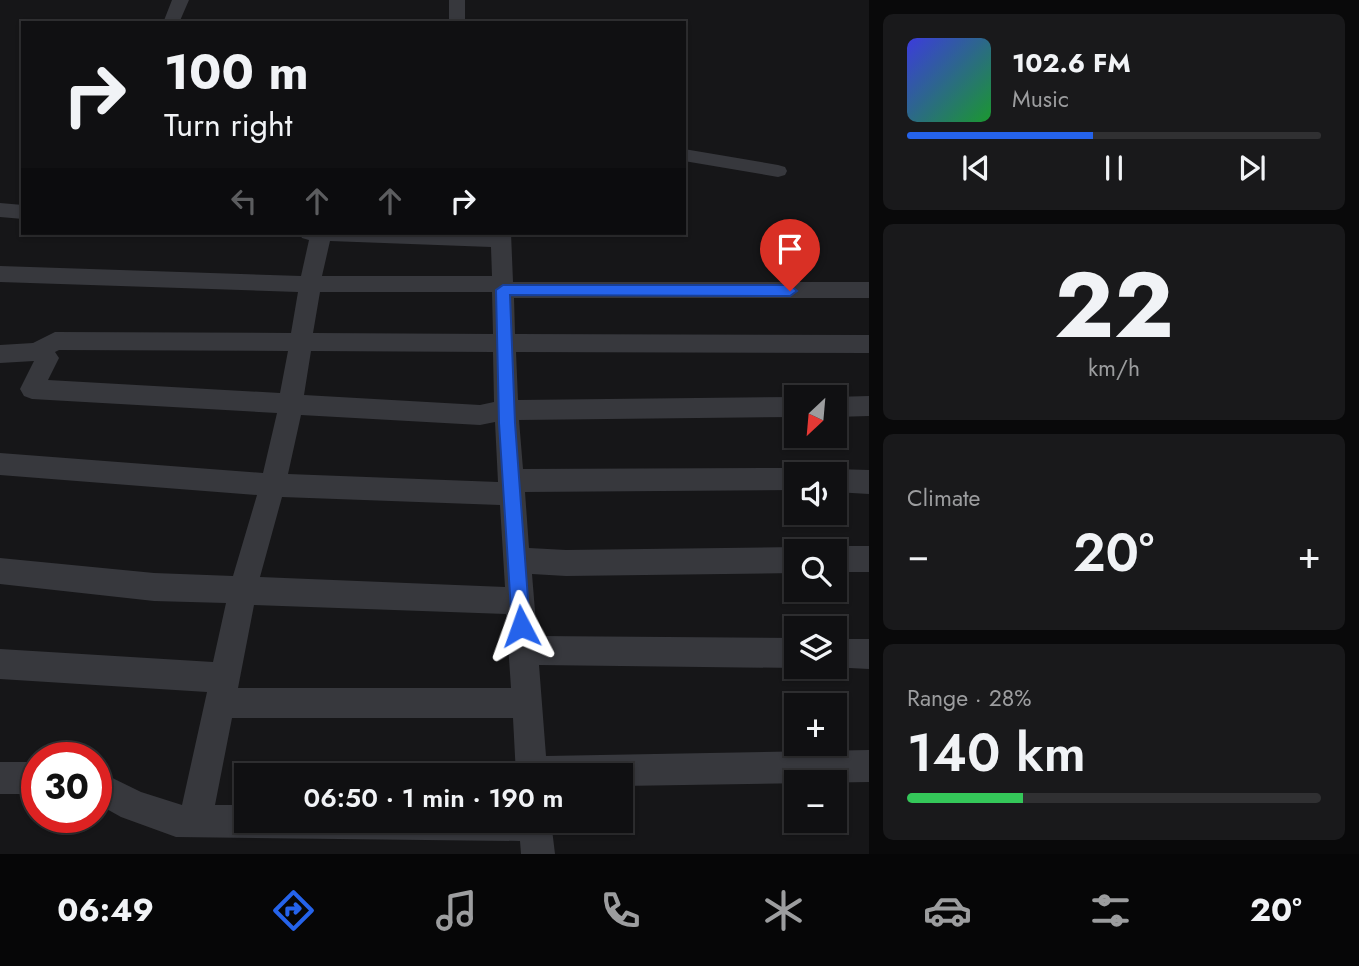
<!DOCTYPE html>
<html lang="en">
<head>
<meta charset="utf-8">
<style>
	:root { --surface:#101012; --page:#19191b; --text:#f1f3f6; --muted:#9c9d9f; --line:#303032; --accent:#2563eb }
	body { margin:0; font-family:Jost,sans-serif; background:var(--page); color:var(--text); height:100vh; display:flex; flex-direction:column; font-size:26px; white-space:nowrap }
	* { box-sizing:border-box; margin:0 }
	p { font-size:23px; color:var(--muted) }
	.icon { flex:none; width:38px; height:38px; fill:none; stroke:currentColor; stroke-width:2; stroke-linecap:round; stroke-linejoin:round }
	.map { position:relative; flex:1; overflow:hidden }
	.side { display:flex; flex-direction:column; gap:14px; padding:14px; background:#09090a; width:490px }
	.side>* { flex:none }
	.banner { position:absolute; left:21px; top:21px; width:665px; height:214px; border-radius:0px; box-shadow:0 2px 5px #0004,0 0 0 2px var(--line); background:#101012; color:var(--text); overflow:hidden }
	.needle { width:46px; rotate:206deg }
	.controls { position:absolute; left:784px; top:385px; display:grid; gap:14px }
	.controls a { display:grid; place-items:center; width:63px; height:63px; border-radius:0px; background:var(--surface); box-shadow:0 2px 5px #0004,0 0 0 2px var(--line); font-size:35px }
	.speed { position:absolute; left:21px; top:742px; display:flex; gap:14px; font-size:35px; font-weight:700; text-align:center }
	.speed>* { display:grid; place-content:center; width:91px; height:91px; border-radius:50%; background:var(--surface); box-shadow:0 2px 5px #0004,0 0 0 2px var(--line); line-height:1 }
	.speed .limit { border:10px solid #d22; background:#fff; color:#111 }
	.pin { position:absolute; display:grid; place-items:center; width:60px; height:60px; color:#fff; margin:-72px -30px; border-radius:50% 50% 50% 0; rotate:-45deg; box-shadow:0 0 7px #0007 }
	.pin .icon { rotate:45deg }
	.me { position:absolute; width:77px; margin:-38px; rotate:356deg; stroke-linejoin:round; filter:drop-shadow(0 0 5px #0008) }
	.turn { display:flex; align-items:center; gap:24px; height:147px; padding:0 28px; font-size:32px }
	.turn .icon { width:91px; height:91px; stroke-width:2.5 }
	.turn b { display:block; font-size:49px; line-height:60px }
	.lanes { display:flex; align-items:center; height:66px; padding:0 28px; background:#0003; justify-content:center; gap:35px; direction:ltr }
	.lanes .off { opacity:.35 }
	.big { font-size:52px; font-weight:600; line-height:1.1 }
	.side .tile { flex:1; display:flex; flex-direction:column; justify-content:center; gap:10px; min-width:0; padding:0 24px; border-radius:10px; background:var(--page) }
	.side .dial { align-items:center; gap:0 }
	.dial b { font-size:91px; line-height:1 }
	.song { display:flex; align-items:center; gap:21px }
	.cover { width:84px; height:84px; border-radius:10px; background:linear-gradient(135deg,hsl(240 70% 55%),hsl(130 70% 35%)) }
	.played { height:7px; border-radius:4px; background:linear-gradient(90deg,var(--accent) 45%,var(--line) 45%) }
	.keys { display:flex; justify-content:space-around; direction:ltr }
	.heat { display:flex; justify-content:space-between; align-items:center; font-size:38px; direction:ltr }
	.charge { height:10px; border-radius:5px; background:linear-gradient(90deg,#34c759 28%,var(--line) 0) }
	.trip { position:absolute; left:234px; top:763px; width:399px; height:70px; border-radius:0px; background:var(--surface); box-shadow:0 2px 5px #0004,0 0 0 2px var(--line); font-weight:600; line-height:70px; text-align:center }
	.tab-bar { display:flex; height:112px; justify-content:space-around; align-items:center; background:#060607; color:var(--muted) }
	.tab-bar .icon { width:49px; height:49px }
	.tab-bar .on { color:var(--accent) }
	.tab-bar b { font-size:32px; color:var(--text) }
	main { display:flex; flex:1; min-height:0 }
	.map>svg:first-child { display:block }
</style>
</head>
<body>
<main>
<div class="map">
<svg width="869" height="854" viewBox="0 0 869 854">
	<rect width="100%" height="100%" fill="#161618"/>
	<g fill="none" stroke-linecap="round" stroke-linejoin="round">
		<path fill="#37383d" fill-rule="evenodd" d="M172 0H189L179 23H163Z
			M449 0H465V23H449Z
			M684 149 778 165 785 167 787 171 785 175 778 177 684 161Z
			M0 203 23 205V219L0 217Z
			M299 233H511L513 282H869V298H514L515 334 869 335V353L516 352 518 400 796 397H797L796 417 519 420 523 469 796 468 807 474H796V490L525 492 529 548 566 550 796 547 806 551H796V573L566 576 532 574 537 636 796 638 798 667 796 668 539 665 546 756 869 750V782L621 786V775H516L513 718H232L215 805H247V821H551L555 854H521L520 841 176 837 121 817 96 803V770L141 792 182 805 207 692 0 679V649L213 662 226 603 154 601 0 584V558L154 573 233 576 257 495 0 475V453L263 473 277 413 32 399 24 396 20 389 34 361 0 363V345L33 343 55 332 291 333 298 292 0 282V266L301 276 309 240 302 238ZM330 241 491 247 492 276H322ZM320 292H492L493 334 313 333ZM59 350 288 351 280 393 48 380 59 358 55 352ZM311 351 493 352 494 402 480 405 304 395ZM301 415 480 425 495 422 498 482 288 474ZM282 497 500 505 505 587 260 577ZM254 605 506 614 511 688H238Z
			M869 396V416L835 417 834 397Z
			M835 469 869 470V494L835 492V474H825Z
			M835 546H869V572H835V551H825Z
			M835 639H869V669L830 667H835Z
			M0 762H37V794H0Z"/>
	</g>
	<path fill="#2563eb" stroke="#184099" stroke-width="2" d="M503 285H790L797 291 790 296 510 295 515 423 530 626 528 632 521 635 514 632 512 626 499 423 496 290Z"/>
</svg>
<div class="controls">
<a><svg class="needle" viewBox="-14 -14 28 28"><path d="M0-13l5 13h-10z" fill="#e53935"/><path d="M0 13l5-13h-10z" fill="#9c9d9f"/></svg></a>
<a><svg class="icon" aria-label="sound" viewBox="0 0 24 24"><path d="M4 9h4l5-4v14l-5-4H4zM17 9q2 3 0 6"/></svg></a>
<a><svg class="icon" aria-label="search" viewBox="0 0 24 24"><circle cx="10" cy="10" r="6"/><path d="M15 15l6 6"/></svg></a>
<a><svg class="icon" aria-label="layers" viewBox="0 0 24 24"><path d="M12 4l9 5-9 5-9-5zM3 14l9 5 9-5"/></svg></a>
<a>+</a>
<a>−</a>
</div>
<div class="speed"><div class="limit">30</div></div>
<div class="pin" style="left:790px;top:291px;background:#d93025"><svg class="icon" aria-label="arrive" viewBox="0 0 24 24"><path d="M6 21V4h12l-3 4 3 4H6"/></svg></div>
<svg class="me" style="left:521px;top:626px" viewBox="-20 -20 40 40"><path d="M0-17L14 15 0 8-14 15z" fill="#2563eb" stroke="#fff" stroke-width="4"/></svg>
<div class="trip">06:50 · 1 min · 190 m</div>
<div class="banner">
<div class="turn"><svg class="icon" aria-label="right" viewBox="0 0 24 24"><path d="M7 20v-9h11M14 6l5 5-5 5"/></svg><div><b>100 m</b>Turn right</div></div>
<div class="lanes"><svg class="icon off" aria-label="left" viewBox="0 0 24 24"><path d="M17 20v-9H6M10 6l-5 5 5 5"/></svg><svg class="icon off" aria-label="ahead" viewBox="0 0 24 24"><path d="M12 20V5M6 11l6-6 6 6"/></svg><svg class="icon off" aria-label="ahead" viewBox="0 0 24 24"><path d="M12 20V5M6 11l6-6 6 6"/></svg><svg class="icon" aria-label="right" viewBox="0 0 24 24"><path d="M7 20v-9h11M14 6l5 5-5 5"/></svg></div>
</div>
</div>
<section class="side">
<div class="tile">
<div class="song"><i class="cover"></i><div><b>102.6 FM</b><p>Music</p></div></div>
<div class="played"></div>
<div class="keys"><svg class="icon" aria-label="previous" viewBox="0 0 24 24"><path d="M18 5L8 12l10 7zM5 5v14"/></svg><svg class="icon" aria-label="pause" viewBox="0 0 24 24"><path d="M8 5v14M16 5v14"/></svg><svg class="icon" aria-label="next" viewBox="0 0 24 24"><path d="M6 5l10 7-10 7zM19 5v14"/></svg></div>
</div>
<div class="tile dial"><b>22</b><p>km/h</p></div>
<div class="tile"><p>Climate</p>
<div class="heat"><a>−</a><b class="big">20°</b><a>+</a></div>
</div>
<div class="tile"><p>Range · 28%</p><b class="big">140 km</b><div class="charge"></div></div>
</section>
</main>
<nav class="tab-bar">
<b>06:49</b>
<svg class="icon on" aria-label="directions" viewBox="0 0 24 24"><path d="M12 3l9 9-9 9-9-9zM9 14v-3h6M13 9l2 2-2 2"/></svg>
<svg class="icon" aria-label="music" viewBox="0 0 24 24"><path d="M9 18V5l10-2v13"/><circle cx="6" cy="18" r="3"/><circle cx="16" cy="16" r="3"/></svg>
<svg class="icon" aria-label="phone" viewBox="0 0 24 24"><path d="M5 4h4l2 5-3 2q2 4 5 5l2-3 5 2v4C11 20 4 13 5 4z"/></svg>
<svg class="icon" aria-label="climate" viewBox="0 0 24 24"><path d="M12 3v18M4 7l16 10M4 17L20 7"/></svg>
<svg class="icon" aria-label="car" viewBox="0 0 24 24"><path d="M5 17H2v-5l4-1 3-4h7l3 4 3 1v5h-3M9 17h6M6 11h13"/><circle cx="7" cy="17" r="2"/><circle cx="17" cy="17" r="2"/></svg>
<svg class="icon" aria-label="filters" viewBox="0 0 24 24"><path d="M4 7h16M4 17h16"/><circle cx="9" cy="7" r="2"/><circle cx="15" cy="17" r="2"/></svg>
<b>20°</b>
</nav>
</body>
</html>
